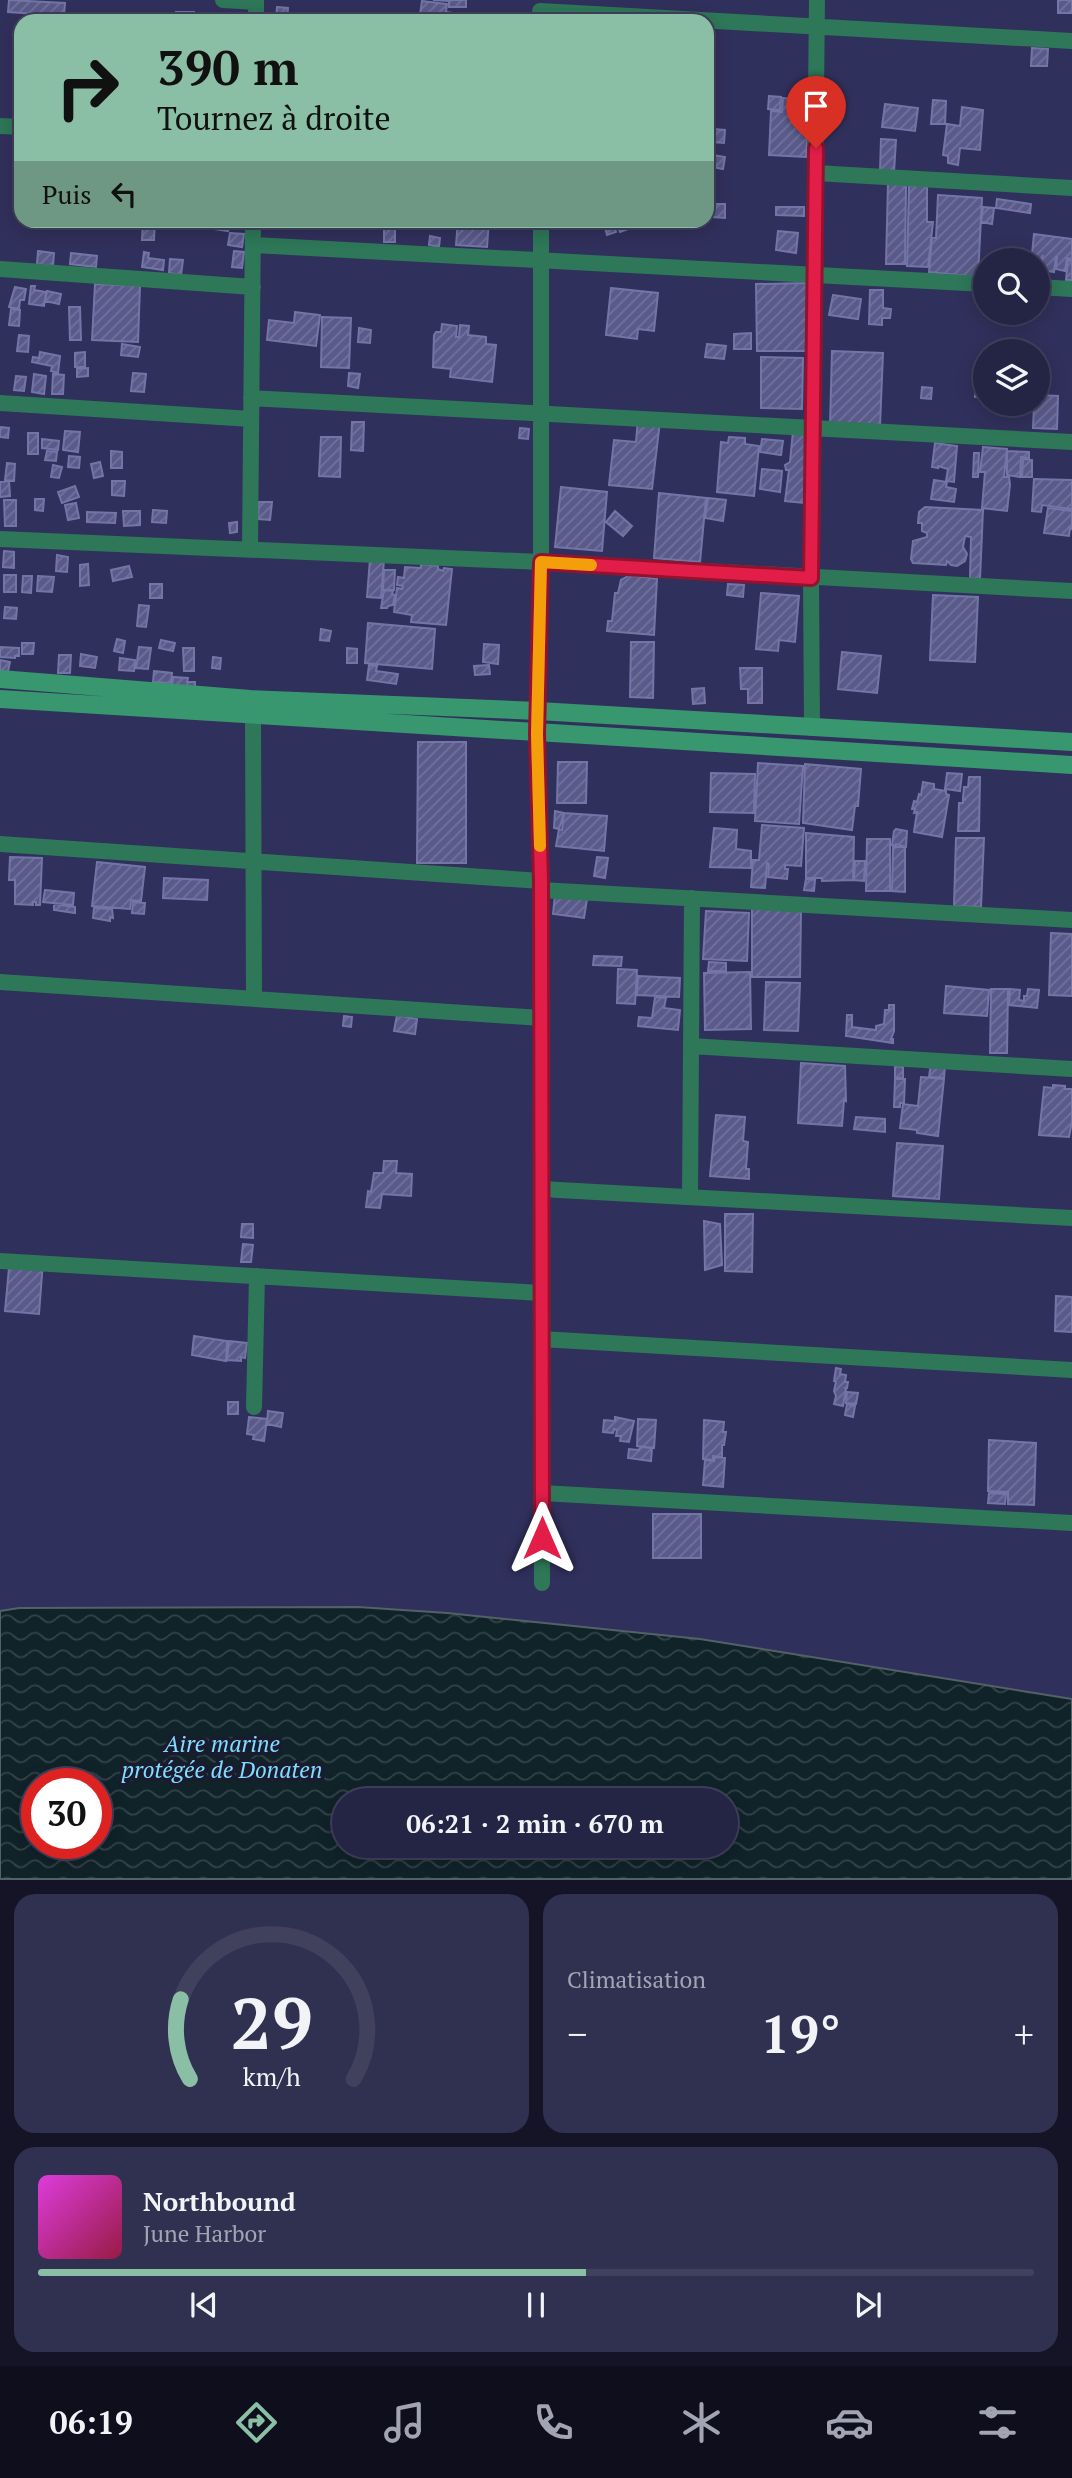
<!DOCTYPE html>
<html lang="fr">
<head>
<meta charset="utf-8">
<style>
	:root { --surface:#242445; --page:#303050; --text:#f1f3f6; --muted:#a3a4b3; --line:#41415e; --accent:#8abfa5 }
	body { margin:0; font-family:"PT Serif",serif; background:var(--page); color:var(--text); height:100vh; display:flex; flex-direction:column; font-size:26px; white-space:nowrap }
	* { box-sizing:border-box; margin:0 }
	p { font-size:23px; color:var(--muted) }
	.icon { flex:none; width:38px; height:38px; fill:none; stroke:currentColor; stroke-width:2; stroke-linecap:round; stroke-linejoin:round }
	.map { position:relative; height:1880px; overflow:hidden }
	.side { display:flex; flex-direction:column; gap:14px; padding:14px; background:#141426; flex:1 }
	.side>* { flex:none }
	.guide { position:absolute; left:14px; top:14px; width:700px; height:214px; border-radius:21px; box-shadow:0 4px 18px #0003,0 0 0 2px var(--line); background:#8abfa5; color:#111; overflow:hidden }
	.fabs { position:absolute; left:973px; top:248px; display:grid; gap:14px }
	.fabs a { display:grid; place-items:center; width:77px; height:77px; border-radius:50%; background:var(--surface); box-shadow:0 4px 18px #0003,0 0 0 2px var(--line); font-size:35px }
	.speed { position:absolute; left:21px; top:1768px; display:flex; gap:14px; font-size:35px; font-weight:700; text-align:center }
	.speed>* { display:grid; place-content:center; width:91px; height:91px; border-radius:50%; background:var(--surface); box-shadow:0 4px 18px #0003,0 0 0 2px var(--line); line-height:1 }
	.speed .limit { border:10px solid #d22; background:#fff; color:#111 }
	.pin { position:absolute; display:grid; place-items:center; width:60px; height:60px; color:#fff; margin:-72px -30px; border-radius:50% 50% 50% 0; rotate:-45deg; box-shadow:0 0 7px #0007 }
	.pin .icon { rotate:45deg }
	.me { position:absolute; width:77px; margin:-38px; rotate:0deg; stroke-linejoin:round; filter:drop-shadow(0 0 5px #0008) }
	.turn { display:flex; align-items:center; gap:24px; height:147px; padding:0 28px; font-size:32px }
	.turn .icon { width:91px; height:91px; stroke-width:2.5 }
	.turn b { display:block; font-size:49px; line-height:60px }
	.then { display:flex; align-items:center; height:66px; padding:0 28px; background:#0003; gap:14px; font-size:26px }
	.big { font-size:52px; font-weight:800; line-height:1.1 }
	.side .card { flex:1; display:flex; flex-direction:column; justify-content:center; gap:10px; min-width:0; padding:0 24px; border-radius:21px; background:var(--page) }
	.side .dial { align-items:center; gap:0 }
	.dial svg { height:182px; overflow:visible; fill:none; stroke:var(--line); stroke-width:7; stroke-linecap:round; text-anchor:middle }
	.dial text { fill:var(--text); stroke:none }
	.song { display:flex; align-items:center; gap:21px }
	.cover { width:84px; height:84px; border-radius:10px; background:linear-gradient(135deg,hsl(300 70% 55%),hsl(340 70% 35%)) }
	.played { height:7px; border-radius:4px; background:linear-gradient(90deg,var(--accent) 55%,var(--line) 55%) }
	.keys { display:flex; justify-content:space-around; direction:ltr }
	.heat { display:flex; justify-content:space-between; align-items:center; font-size:38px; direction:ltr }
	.side .tiles { flex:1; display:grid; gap:14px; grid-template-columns:1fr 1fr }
	.card:last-child { grid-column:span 2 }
	.trip { position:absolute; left:332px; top:1788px; width:406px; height:70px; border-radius:35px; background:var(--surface); box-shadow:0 4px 18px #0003,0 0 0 2px var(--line); font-weight:800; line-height:70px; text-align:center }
	.dock { display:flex; height:112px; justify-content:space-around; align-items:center; background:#0e0e1c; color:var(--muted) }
	.dock .icon { width:49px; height:49px }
	.dock .active { color:var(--accent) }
	.dock b { font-size:32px; color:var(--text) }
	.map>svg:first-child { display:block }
</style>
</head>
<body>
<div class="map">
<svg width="1072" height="1880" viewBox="0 0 1072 1880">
	<defs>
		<pattern id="water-waves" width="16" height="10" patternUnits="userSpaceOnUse" patternTransform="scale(1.75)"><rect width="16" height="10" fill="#102329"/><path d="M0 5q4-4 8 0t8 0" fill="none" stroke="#334349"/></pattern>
		<pattern id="building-hatch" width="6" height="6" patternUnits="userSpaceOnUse" patternTransform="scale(1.75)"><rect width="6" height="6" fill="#595a8a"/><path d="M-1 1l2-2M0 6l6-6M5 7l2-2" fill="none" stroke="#71729b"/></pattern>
	</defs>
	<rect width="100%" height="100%" fill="#30305c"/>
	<path fill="url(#water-waves)" stroke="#536168" stroke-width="2" fill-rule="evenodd" d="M358 1607 447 1613 700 1639 1072 1699V1879H0V1611L19 1608ZM37 1783H96V1843H37ZM345 1801H726V1846H345Z"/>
	<path fill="url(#building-hatch)" stroke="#7375a7" stroke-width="2" d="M9 0 65 3 64 16 8 12Z
		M433 0H466V7H449V1Z
		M1058 0H1072V13H1058Z
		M422 1 447 4 446 12 453 13 451 21H419Z
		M277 7 288 8 287 20 276 19Z
		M176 12H194V21H176Z
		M197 13 224 15 223 21H197Z
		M1032 48 1048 49 1047 66H1031Z
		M769 96 781 97 780 110 768 109Z
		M783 98 809 100 806 157 769 155 771 111 782 112Z
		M933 100 946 101 945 124H931Z
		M885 104 918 108 915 131 882 127Z
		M962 107 983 110 980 150 960 148 958 165 948 163V156L943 155 947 124 960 126Z
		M713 129 725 130 724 143 712 142Z
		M881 139 896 140 894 172 880 171Z
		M713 155 725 157 723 169 712 167Z
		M888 183 906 186 905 264H886Z
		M909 186H927V222H933L928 267 907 266Z
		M938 195 982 198 978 277 929 272 932 237 936 238Z
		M997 199 1031 204 1030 213 996 208Z
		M713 204H725V218L712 217Z
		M776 207H804V216L776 215Z
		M983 207 994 208 992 224 981 222Z
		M143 220H155L154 240H142Z
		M190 220H205L203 227 190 225Z
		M208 220H230L228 231 207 228Z
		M458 220H489L487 247 456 245Z
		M619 220H631L634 227 620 232 616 222Z
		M612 221 616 232 607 235 604 224Z
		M384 223H395V242H384Z
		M778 231 798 233 796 253 776 250Z
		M230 233 244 234 242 247 228 245Z
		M1034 234 1072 239V259L1067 258 1065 271 1056 269 1057 257H1056L1054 272 1041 270 1043 255 1038 264V261H1033L1034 254H1032Z
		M430 236 440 238 439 247 429 245Z
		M38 251 54 253 53 266 37 264Z
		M234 251 244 252 242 268 232 267Z
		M144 252 149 253 148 258 164 260 163 270 142 267Z
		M71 253 97 256 96 267 70 264Z
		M170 259 183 260 181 275 169 273Z
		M1068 260 1072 261V280H1066Z
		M808 283 809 351H757L756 284Z
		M95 284 140 286 138 342 92 340Z
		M31 286H35L34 290 46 292 44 306 29 304Z
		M15 287 26 289 24 300H20L19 309 9 307Z
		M611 288 658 293 654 331 638 329 637 339 606 335Z
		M870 290H883V308L891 309 890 318H882V325L869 324Z
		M47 291 61 294 59 304 45 301Z
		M833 295 861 299 858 319 829 315Z
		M69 307H80L81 340H70Z
		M11 309 20 310 19 326 9 325Z
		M295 312 320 315 316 346 267 340 269 320 294 323Z
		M322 317 351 318 349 368 321 367Z
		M442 324 457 326 456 337H459L460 325 469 326 468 335 486 337V344L496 345 492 382 450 377 451 369 433 367 434 335 436 332H441Z
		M359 328 371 330 370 343 358 342Z
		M751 333V349H734V334Z
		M19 335 29 336 28 352 17 351Z
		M122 344 140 347 138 357 121 355Z
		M707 344 726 346 724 359 705 357Z
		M832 351 883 353 880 426 830 425Z
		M40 352 60 356 58 373 51 371 52 366 32 362 33 357 39 358Z
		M85 352V367H75V353Z
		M761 357 803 358 802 409 761 408Z
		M88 368V376L77 377V369Z
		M133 373 146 374 144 392 131 391Z
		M349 373 360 374 358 388 348 386Z
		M34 374 46 376 44 394 32 392Z
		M53 374 64 375 63 394H52Z
		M16 376 26 377 24 391 14 390Z
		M976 386 984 387 983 398 975 397Z
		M922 387 932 388 931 399 921 398Z
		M1038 395 1058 396 1057 429 1033 428 1034 404H1038Z
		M638 419 660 421 652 489 609 485 614 440 636 442Z
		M352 422H364L363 451 351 450Z
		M0 427 9 428 8 438 0 437Z
		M520 428 529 429 528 439 519 438Z
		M65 431 80 432 78 452 63 450Z
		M793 431 812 433 804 503 785 501 789 470H786L785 465 790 462Z
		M28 433H38V454H28Z
		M321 437H341L340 477 319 476Z
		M729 437 745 438V444L759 446 754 496 717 492 721 442 728 443Z
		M42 439 59 441 58 450 42 448Z
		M762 439 783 441 781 455 760 452Z
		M935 443 957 446 954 482 946 481 948 469 938 466V468L932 467Z
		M983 447 1007 449 1004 477H1009L1010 485 1007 511 982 508 985 472H980Z
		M47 451 57 452 56 461 45 460Z
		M111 451 122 452V468H111Z
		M1007 451 1029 452V458L1021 457 1020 477 1007 475Z
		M974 453H979L978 477H973Z
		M69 456 80 457 79 468 68 467Z
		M1023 459 1032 460V477H1022Z
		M100 462 103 476 94 478 91 464Z
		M7 463 15 464 14 481 5 480Z
		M53 465 62 467 59 478 51 477Z
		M762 469 782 471 780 492 760 489Z
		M1034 479 1072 480V509L1042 505 1041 512 1032 511Z
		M934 480 947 482 946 487 956 489 954 502 931 499Z
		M9 481 10 496 0 497V482Z
		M112 481H125L124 496 112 495Z
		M75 486 79 497 62 503 58 492Z
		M561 487 607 492 602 551 555 547Z
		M659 493 706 498 700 562 654 558Z
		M708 498 726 500 723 521 705 518Z
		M35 499H44L43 511 35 510Z
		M4 500H16V526H5Z
		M259 502H272L270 520 258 519Z
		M76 503 79 518 68 520 65 505Z
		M925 507 983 510 980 579 970 578 971 537 965 536 963 547 967 554 965 561 957 566 951 565 947 561 946 565 913 563 911 559 913 541 927 537V533L922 531V523H918L919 512Z
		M1048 508 1072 511V529L1070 528 1069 536 1044 533Z
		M153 510 167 511 166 523 152 522Z
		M123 511H140V525L124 526Z
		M615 511 632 526 623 536 606 522Z
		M87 512 116 513 115 523 87 522Z
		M237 522V532L230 533 229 523Z
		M4 551 14 552V568L3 567Z
		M57 555 68 557 67 572 56 571Z
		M370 559 384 560 381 598 367 597Z
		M88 564 89 585 80 586V565Z
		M421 564 438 566V569L443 571 444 568 452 569 446 625 411 622 412 615 394 612 397 588 402 589 403 586 397 585 398 577 404 578 405 567 421 568Z
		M129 566 132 577 113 581 111 570Z
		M384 570H395L394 590H383Z
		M4 575H16V592H4Z
		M630 575 657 579 654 635 607 631 608 621H612L615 593H618L621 580Z
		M23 576H32L31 593 22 592Z
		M38 576 54 577 52 592 37 591Z
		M150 584H162V598H150Z
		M728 584 744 585 743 597 727 595Z
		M384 590 393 591 392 594 395 595 393 605 388 606 387 608H381Z
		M761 593 799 596 795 642 779 640 778 651 756 649Z
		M933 595 978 597 975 662 930 660Z
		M139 605 149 606 146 627 137 626Z
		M5 607 17 608 16 619 4 618Z
		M368 623 435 629 432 669 365 663Z
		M321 629 331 631 329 641 320 640Z
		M117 639 125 641 123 653 114 651Z
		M161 640 175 643 173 651 159 648Z
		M631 642H654L653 698 630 697Z
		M22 643H34L33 654H22Z
		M484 644 499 645 498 664 483 662Z
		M0 647 19 648V656H15V658L0 657Z
		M139 647 151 648 148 669 136 668Z
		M183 648H194V671H184Z
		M347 648 357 649V663H347Z
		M842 652 881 656 877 693 838 689Z
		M81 654 97 657 95 668 80 666Z
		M59 655H71L70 673H58Z
		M213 657 221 658 220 669 212 668Z
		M120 658 135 660 134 671 119 670Z
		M0 660 10 662 7 676 0 674Z
		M369 665 377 666 376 671 398 674 396 684 367 680Z
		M489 665 490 674 475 675 474 666Z
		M740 668H762V703H748V689H741Z
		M154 671 172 673 171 683 153 682Z
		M173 677 188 678 187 682H195V691L172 688Z
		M704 688 705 703 693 704 692 689Z
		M418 742H466V863H417Z
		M558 762H587L586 803H557Z
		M758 763 803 766 799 824 755 821Z
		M805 764 861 769 858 806H855L852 830 803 823Z
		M711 773 755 774 754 813 710 812Z
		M947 773 962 774 960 791 945 789Z
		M969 777H980L979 831H958L959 803H963V799L966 800 963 798 964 787H968Z
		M923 782 934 784V789L946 791V794L949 795 942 837 914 832 917 812 914 813 915 809H912L914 801 917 802 919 794 921 795Z
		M555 811 564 813 559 829 554 828Z
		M564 813 607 816 604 851 556 846 559 829 562 830Z
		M762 825 804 828 801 866 785 865V869H788L787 879 768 877 769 864 767 863 765 888 751 887 753 860H759Z
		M714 828 737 830 736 849 751 851V868L710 867Z
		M896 829 907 831 906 847 896 844V846L892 845 894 831Z
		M806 833 854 837 853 880 822 881V878H806Z
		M956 838H984L981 907 954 906Z
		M867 839H890V891H866Z
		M893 847H905V892L892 891Z
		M10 857 42 858 40 905H36V902H33V905L15 904V880H9Z
		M597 857 608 858 605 878 594 876Z
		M855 861H865L864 881 854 880Z
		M97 862 145 867 141 901 131 900 130 909 92 906Z
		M164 878 208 880 207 900 163 898Z
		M806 879 815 880 814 891 804 890Z
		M45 890 74 893 73 905 43 902Z
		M555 895 587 899 584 918 553 914Z
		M133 902 145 903 144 914 132 913Z
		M54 904 75 907V913L54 910Z
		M94 908 112 909 113 918 110 917V921L93 918Z
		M752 908 801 910 800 977H752Z
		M706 911 749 913 747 961 703 959Z
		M1051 933 1072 934V996L1049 995Z
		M594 956 622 957 621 966 593 965Z
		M709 962 726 963V971H708Z
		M618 969 637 970 635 1004 617 1003Z
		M750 972 751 1029 705 1030 704 973Z
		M638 976 680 978 679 997 637 995Z
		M766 982 800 983 798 1031 764 1030Z
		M946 986 989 990 987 1016 944 1013Z
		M991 989H1008L1007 1053H990Z
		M1010 989 1020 990 1019 1000 1024 1001V996H1027L1028 989 1039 990 1037 1008 1009 1005Z
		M655 997 666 998 664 1008 680 1010 678 1030 638 1026 639 1017 652 1018Z
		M889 1005H894V1031L891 1039H893V1043L846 1036 847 1015H852V1027L876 1030V1026L884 1024 885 1010H889Z
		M397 1015 417 1019 415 1034 394 1031Z
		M344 1016 352 1017 351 1027 343 1026Z
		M801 1063 845 1066 846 1101 844 1100 842 1126 798 1123Z
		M931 1063 945 1065 944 1078 929 1077Z
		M895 1066 903 1067V1078H895Z
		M921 1077 944 1079 938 1136 917 1133V1130L900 1128 903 1104 918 1106Z
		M895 1079H905L904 1103H900V1107H894Z
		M1053 1085 1065 1086V1089H1072V1122L1069 1137 1039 1135 1044 1087 1053 1088Z
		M716 1115 745 1117 743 1141 748 1142 746 1169H749V1179L710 1176Z
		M856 1117 885 1119V1132L854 1129Z
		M897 1143 943 1146 939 1199 893 1196Z
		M384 1161H397L396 1173 412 1174 411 1196 382 1194 380 1208 366 1207 368 1191 371 1192 374 1173H383Z
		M725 1214H753L752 1272 725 1271Z
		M704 1221 720 1224 722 1265 705 1270Z
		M242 1224H253V1238L241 1237Z
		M243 1244 253 1245 251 1262H241Z
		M43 1261 39 1314 5 1311 9 1268Z
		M1056 1296 1072 1297V1332L1055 1331Z
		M194 1336 227 1341 226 1361 192 1355Z
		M229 1341 247 1343 245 1358 241 1357V1361L227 1360Z
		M836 1368 841 1369 840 1374 846 1375 845 1382H848L847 1388H845L846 1390 843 1406 834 1404 836 1396 834 1391 836 1382 834 1381Z
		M847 1392 858 1393 856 1404 846 1403Z
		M228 1402H238V1414H228Z
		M847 1404 855 1406 853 1417 845 1415Z
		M268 1411 283 1413 281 1427 267 1424Z
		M249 1417 267 1419 264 1441 253 1439 254 1435 247 1434Z
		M615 1417 634 1421 629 1442 620 1441 621 1436H616L617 1430 614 1429 613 1433 603 1432 604 1420 615 1421Z
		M638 1419 656 1420 654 1448 637 1446Z
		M704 1420 724 1422 723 1432H726L724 1445H722V1457L713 1456V1460L703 1459Z
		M989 1440 1036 1443 1034 1505 1008 1504V1492L988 1491Z
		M640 1447 652 1448 651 1461 628 1458 629 1449 639 1450Z
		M714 1457 725 1458 723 1487 703 1485 705 1460 714 1461Z
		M989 1493 1006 1494 1005 1504 988 1503Z
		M653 1514H701V1558H653Z"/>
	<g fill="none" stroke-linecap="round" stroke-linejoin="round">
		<path stroke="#2e7758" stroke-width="16" d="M223 0 256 2
			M540 11 1072 41
			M256 21V0
			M0 126 21 127
			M816 173 1072 188
			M541 220V562L537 734 541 881 542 1583
			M253 245 985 284
			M0 269 253 287
			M1038 287 1072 289
			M251 398 1072 442
			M0 403 251 419
			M0 539 541 562 1072 591
			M250 549 253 220
			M253 714 254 998
			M812 728 811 577 817 0
			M0 844 541 881
			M541 890 1072 920
			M0 982 541 1018
			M691 1046 1072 1069
			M541 1189 1072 1218
			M690 1197 692 898
			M0 1261 540 1293
			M541 1339 1072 1370
			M254 1407 257 1276
			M542 1493 1072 1523"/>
		<path stroke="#39976f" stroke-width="18" d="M0 679 250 699 538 711 1072 742
			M0 699 1072 765"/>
	</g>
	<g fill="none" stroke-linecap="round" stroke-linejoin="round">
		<g stroke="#92132f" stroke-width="18">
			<path id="route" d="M542 1538 541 881 537 734 541 562 811 578 816 148"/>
		</g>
		<use href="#route" stroke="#e11d48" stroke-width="12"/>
		<path stroke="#f59e0b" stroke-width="12" d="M540 846 537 734 541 562 591 565"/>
	</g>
	<g text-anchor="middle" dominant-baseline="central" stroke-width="7" stroke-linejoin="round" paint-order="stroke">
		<g font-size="23" font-style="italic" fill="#7fdeff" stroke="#1b1b2f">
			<text x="222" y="1743">Aire marine<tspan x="222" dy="26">protégée de Donaten</tspan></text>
		</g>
	</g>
</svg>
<div class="fabs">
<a><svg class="icon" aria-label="search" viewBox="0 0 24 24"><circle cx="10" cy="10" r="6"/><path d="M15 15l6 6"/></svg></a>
<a><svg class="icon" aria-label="layers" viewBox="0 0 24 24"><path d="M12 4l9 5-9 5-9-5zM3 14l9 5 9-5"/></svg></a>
</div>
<div class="speed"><div class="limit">30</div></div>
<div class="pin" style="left:816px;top:148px;background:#d93025"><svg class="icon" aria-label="arrive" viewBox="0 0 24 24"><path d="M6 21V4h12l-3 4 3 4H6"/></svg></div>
<svg class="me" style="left:542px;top:1538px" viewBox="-20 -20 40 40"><path d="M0-17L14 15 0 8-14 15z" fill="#e11d48" stroke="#fff" stroke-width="4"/></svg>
<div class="trip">06:21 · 2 min · 670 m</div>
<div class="guide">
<div class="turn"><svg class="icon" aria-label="right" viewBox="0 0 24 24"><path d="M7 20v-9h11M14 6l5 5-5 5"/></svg><div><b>390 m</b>Tournez à droite</div></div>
<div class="then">Puis<svg class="icon" aria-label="left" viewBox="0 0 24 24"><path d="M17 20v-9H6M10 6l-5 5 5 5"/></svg></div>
</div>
</div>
<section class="side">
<div class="tiles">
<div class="card dial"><svg viewBox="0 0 100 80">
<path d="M14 69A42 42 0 1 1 86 69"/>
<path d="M14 69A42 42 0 0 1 10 34" stroke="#8abfa5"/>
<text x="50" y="56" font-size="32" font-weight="700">29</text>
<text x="50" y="72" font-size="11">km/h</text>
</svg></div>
<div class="card"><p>Climatisation</p>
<div class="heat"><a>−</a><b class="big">19°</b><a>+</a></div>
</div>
<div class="card">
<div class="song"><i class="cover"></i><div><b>Northbound</b><p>June Harbor</p></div></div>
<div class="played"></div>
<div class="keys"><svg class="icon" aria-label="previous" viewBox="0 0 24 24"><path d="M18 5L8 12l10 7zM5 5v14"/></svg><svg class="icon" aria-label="pause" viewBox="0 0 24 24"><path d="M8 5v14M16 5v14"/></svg><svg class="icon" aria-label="next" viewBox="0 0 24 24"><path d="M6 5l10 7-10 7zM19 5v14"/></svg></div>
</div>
</div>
</section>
<nav class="dock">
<b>06:19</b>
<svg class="icon active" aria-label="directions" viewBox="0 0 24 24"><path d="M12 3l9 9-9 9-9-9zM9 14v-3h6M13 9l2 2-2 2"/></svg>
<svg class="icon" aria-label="music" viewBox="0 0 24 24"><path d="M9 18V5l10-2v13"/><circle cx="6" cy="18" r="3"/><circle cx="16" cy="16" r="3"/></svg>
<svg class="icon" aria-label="phone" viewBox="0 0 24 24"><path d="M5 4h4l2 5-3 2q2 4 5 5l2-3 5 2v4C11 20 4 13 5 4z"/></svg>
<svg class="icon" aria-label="climate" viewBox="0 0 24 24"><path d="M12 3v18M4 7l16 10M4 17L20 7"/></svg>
<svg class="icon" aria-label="car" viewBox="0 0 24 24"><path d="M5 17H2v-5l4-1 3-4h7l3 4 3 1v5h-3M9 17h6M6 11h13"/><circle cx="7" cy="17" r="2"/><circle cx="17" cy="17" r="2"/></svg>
<svg class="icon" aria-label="filters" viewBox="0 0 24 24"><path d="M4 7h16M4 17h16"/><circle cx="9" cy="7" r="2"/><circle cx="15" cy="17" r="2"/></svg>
</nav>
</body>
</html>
